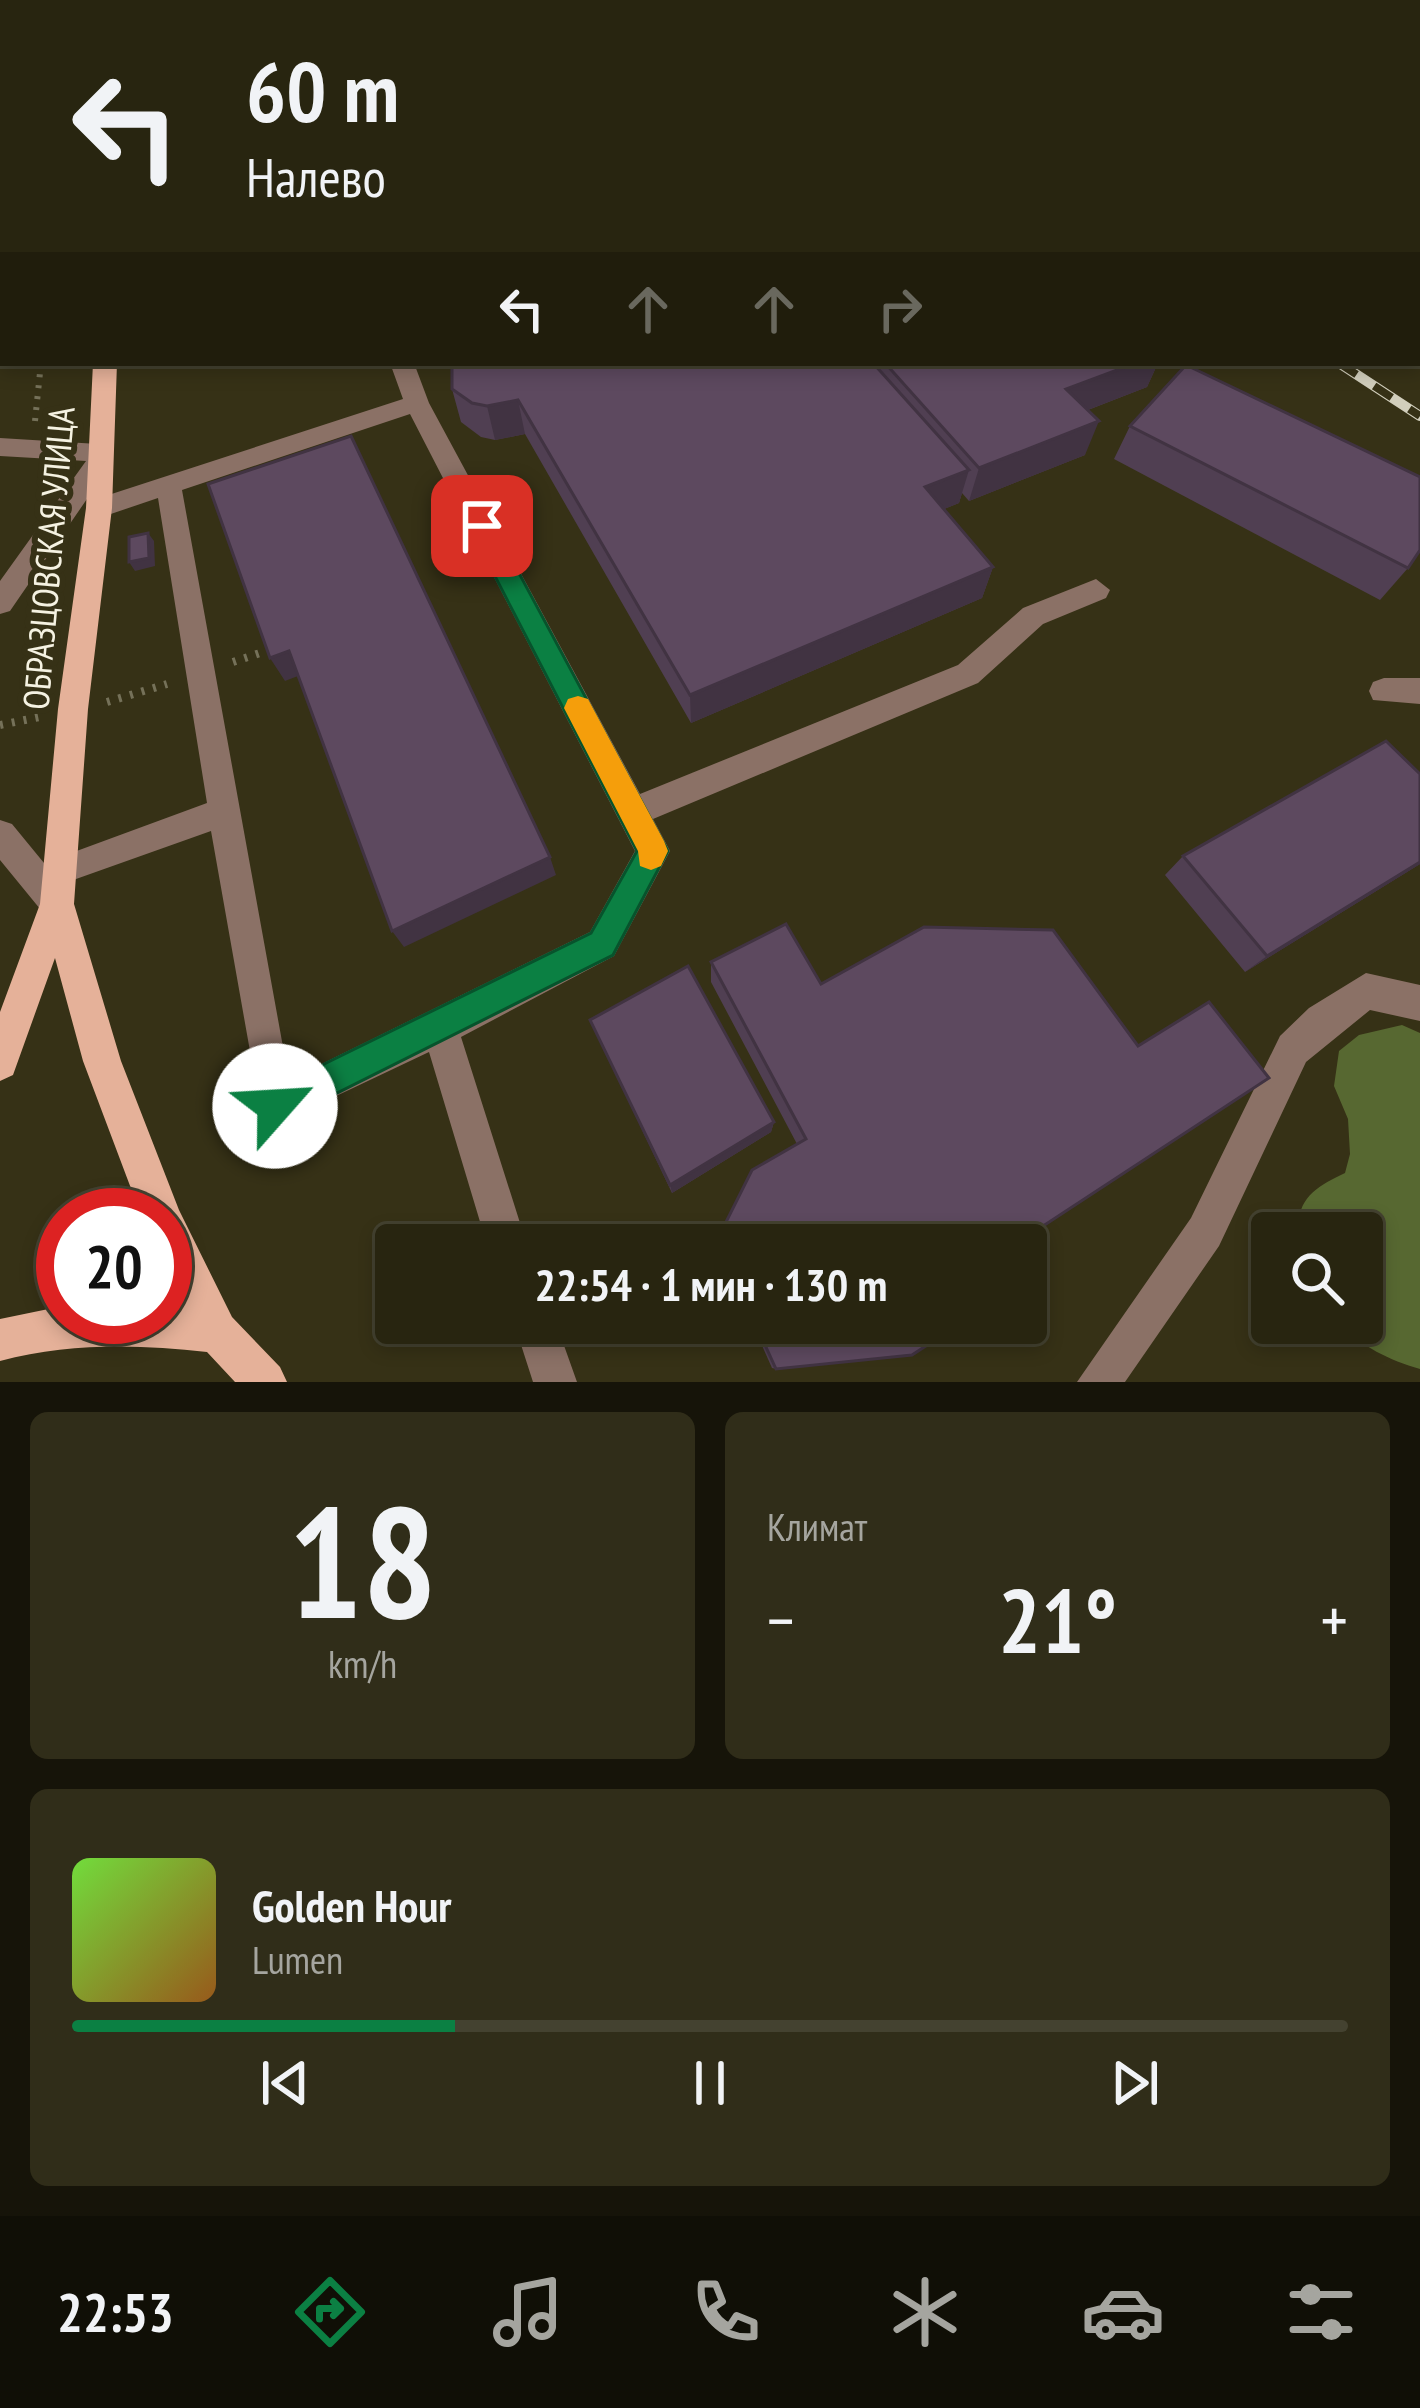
<!DOCTYPE html>
<html lang="ru">
<head>
<meta charset="utf-8">
<style>
	:root { --surface:#282510; --page:#302d19; --text:#f1f3f6; --muted:#a5a59f; --line:#444230; --accent:#0b8043 }
	body { margin:0; font-family:"PT Sans Narrow",sans-serif; background:var(--page); color:var(--text); height:100vh; display:flex; flex-direction:column; font-size:45px; white-space:nowrap }
	* { box-sizing:border-box; margin:0 }
	p { font-size:39px; color:var(--muted) }
	.icon { flex:none; width:66px; height:66px; fill:none; stroke:currentColor; stroke-width:2; stroke-linecap:round; stroke-linejoin:round }
	.map { position:relative; height:1382px; overflow:hidden }
	.drawer { display:flex; flex-direction:column; gap:30px; padding:30px; background:#161409; flex:1 }
	.drawer>* { flex:none }
	.banner { position:absolute; left:0px; top:0px; width:1422px; height:366px; box-shadow:0 6px 18px #0003,0 0 0 3px var(--line); background:#282510; color:var(--text); overflow:hidden }
	.controls { position:absolute; left:1251px; top:1212px; display:grid; gap:24px }
	.controls a { display:grid; place-items:center; width:132px; height:132px; border-radius:12px; background:var(--surface); box-shadow:0 6px 18px #0003,0 0 0 3px var(--line); font-size:60px }
	.speed { position:absolute; left:36px; top:1188px; display:flex; gap:24px; font-size:60px; font-weight:700; text-align:center }
	.speed>* { display:grid; place-content:center; width:156px; height:156px; border-radius:50%; background:var(--surface); box-shadow:0 6px 18px #0003,0 0 0 3px var(--line); line-height:1 }
	.speed .limit { border:18px solid #d22; background:#fff; color:#111 }
	.pin { position:absolute; display:grid; place-items:center; width:102px; height:102px; color:#fff; margin:-51px; border-radius:24px; box-shadow:0 6px 18px #0006 }
	.me { position:absolute; width:132px; margin:-66px; rotate:64deg; stroke-linejoin:round; filter:drop-shadow(0 0 9px #0008) }
	.turn { display:flex; align-items:center; gap:42px; height:252px; padding:0 48px; font-size:54px }
	.turn .icon { width:156px; height:156px; stroke-width:2.5 }
	.turn b { display:block; font-size:84px; line-height:102px }
	.lanes { display:flex; align-items:center; height:114px; padding:0 48px; background:#0003; justify-content:center; gap:60px; direction:ltr }
	.lanes .off { opacity:.35 }
	.big { font-size:90px; font-weight:800; line-height:1.1 }
	.drawer .widget { flex:1; display:flex; flex-direction:column; justify-content:center; gap:18px; min-width:0; padding:0 42px; border-radius:18px; background:var(--page) }
	.drawer .dial { align-items:center; gap:0 }
	.dial b { font-size:156px; line-height:1 }
	.song { display:flex; align-items:center; gap:36px }
	.cover { width:144px; height:144px; border-radius:18px; background:linear-gradient(135deg,hsl(100 70% 55%),hsl(30 70% 35%)) }
	.played { height:12px; border-radius:6px; background:linear-gradient(90deg,var(--accent) 30%,var(--line) 30%) }
	.keys { display:flex; justify-content:space-around; direction:ltr }
	.heat { display:flex; justify-content:space-between; align-items:center; font-size:66px; direction:ltr }
	.drawer .tiles { flex:1; display:grid; gap:30px; grid-template-columns:1fr 1fr }
	.widget:last-child { grid-column:span 2 }
	.trip { position:absolute; left:375px; top:1224px; width:672px; height:120px; border-radius:12px; background:var(--surface); box-shadow:0 6px 18px #0003,0 0 0 3px var(--line); font-weight:800; line-height:120px; text-align:center }
	.dock { display:flex; height:192px; justify-content:space-around; align-items:center; background:#100f06; color:var(--muted) }
	.dock .icon { width:84px; height:84px }
	.dock .selected { color:var(--accent) }
	.dock b { font-size:54px; color:var(--text) }
	.map>svg:first-child { display:block }
</style>
</head>
<body>
<div class="map">
<svg width="1420" height="1382" viewBox="0 0 1420 1382">
	<rect width="100%" height="100%" fill="#363116"/>
	<path fill="#576831" d="M1402 1025 1420 1033V1369C1389 1360 1362 1347 1339 1323H1362V1233H1300C1294 1200 1317 1186 1345 1173L1350 1154 1348 1119 1334 1086 1339 1051 1359 1035Z"/>
	<g fill="none" stroke-linecap="round" stroke-linejoin="round">
		<path stroke="#757159" stroke-width="6" stroke-dasharray="3 8" stroke-linecap="butt" d="M35 421 41 363"/>
		<path stroke="#757159" stroke-width="8" stroke-dasharray="3 9" stroke-linecap="butt" d="M233 662 260 653
			M107 702 167 684
			M0 725 40 717"/>
		<path fill="#8b7166" fill-rule="evenodd" d="M359 0H375L377 3H361Z
			M470 0H486L488 3H472Z
			M1179 0H1198L1200 3H1181Z
			M1419 133H1420V145H1419Z
			M0 146 3 147V170L0 169Z
			M3 336V352L0 353V337Z
			M390 363H414L429 403 640 794 958 665 1023 608 1096 579 1110 590 1106 598 1043 624 978 683 653 819 670 851 614 956 461 1037 527 1245H487L429 1052 275 1125 262 1119 211 831 62 884 74 904 69 915 57 920 45 915 0 860V820L12 824 44 863 207 803 158 498 99 518 90 515 86 508 90 501 403 399ZM410 414 635 851 590 932 289 1080 182 490Z
			M0 438 98 444 107 447 111 464 10 611 0 614V581L86 461 0 456Z
			M1384 678H1420V704L1373 700 1369 691 1373 682Z
			M1366 973 1420 985V1021L1370 1010 1306 1062 1219 1246 1125 1382H1077L1191 1218 1280 1036 1309 1008Z
			M514 1323H556L577 1382H533Z"/>
		<path fill="#e5b199" fill-rule="evenodd" d="M119 0H135V3H119Z
			M93 363H117L112 508 88 709 74 904 121 1061 179 1210 232 1317 280 1367 287 1382H235L207 1352C136 1344 69 1343 0 1361V1319L63 1306V1317H165V1306L183 1307 165 1268V1215H141L83 1061 55 958 13 1075 0 1081V1012L40 904 58 709 86 508Z"/>
		<g stroke="#d1cebc" stroke-width="9">
			<path id="rail-far1" d="M874 0 878 3"/>
		</g>
		<g stroke="#d1cebc" stroke-width="10">
			<path id="rail" d="M1339 363 1420 416"/>
		</g>
		<use href="#rail-far1" stroke="#363116" stroke-width="6" stroke-dasharray="16" stroke-linecap="butt"/>
		<use href="#rail" stroke="#363116" stroke-width="8" stroke-dasharray="21" stroke-linecap="butt"/>
	</g>
	<path fill="#503f52" d="M1113 0H1169L1168 3H1118Z
		M1226 0H1260L1258 3H1228Z
		M455 363H1158L1147 387 1088 410 1085 455 969 501 962 493 959 503 944 509 993 567 982 598 691 723 525 434 495 440 481 437 461 422 452 389Z
		M1130 426 1408 568 1380 600 1114 459Z
		M1183 856 1420 864 1245 972 1165 875Z
		M711 962 821 984 1014 1245H718V1238L797 1144 711 982Z
		M590 1020 774 1122 771 1132 672 1193Z
		M752 1323H961L776 1369 772 1368Z"/>
	<path fill="#413342" d="M1243 0H1260L1258 3H1242Z
		M1136 363H1158L1147 387 1054 423 1066 389Z
		M518 400 525 434 495 440 487 406Z
		M1099 421 1085 455 969 501 979 468Z
		M969 470 959 503 917 520 925 487Z
		M148 533 154 541 155 566 135 571 129 562Z
		M993 567 982 598 691 723 690 695Z
		M289 651 303 674 285 681 270 658Z
		M550 857 556 875 404 947 392 931Z
		M1420 862V864L1245 972 1267 956Z
		M774 1122 771 1132 672 1193 670 1185Z"/>
	<path fill="#5d495f" stroke="#413342" stroke-width="3" d="M525 0H718L721 3H528Z
		M1130 0H1169L1159 3H1135Z
		M455 363H873L969 470 925 487 993 567 690 695 518 400 487 406 472 403 452 389V368Z
		M885 363H1136L1066 389 1099 421 979 468Z
		M1186 365 1420 477V550L1408 568 1130 426Z
		M351 436 550 857 392 931 289 651 270 658 208 484Z
		M148 533 149 558 129 562V537Z
		M1386 741 1420 774V862L1267 956 1183 856Z
		M786 924 821 984 924 927 1053 930 1138 1046 1209 1002 1269 1078 1014 1245H721L718 1238 752 1170 806 1139 711 962Z
		M688 966 774 1122 670 1185 590 1020Z
		M755 1323H961L912 1355 776 1369Z"/>
	<path fill="#0b8043" stroke="#07532c" stroke-width="3" d="M482 517 490 519 668 851 613 955 275 1124 263 1119 258 1106 263 1094 591 933 637 851 469 526Z"/>
	<path fill="#f59e0b" d="M578 696 588 699 664 841 668 851 661 866 651 870 640 866 638 851 564 708 568 699Z"/>
	<g text-anchor="middle" dominant-baseline="central" stroke-width="12" stroke-linejoin="round" paint-order="stroke">
		<g font-size="36" fill="#f5f2e2" stroke="#363116">
			<text transform="translate(48 558) rotate(-85)">ОБРАЗЦОВСКАЯ УЛИЦА</text>
		</g>
	</g>
</svg>
<div class="controls">
<a><svg class="icon" aria-label="search" viewBox="0 0 24 24"><circle cx="10" cy="10" r="6"/><path d="M15 15l6 6"/></svg></a>
</div>
<div class="speed"><div class="limit">20</div></div>
<div class="pin" style="left:482px;top:526px;background:#d93025"><svg class="icon" aria-label="arrive" viewBox="0 0 24 24"><path d="M6 21V4h12l-3 4 3 4H6"/></svg></div>
<svg class="me" style="left:275px;top:1106px" viewBox="-20 -20 40 40"><circle r="19" fill="#fff"/><path d="M0-13L10 11 0 6-10 11z" fill="#0b8043"/></svg>
<div class="trip">22:54 · 1 мин · 130 m</div>
<div class="banner">
<div class="turn"><svg class="icon" aria-label="left" viewBox="0 0 24 24"><path d="M17 20v-9H6M10 6l-5 5 5 5"/></svg><div><b>60 m</b>Налево</div></div>
<div class="lanes"><svg class="icon" aria-label="left" viewBox="0 0 24 24"><path d="M17 20v-9H6M10 6l-5 5 5 5"/></svg><svg class="icon off" aria-label="ahead" viewBox="0 0 24 24"><path d="M12 20V5M6 11l6-6 6 6"/></svg><svg class="icon off" aria-label="ahead" viewBox="0 0 24 24"><path d="M12 20V5M6 11l6-6 6 6"/></svg><svg class="icon off" aria-label="right" viewBox="0 0 24 24"><path d="M7 20v-9h11M14 6l5 5-5 5"/></svg></div>
</div>
</div>
<section class="drawer">
<div class="tiles">
<div class="widget dial"><b>18</b><p>km/h</p></div>
<div class="widget"><p>Климат</p>
<div class="heat"><a>−</a><b class="big">21°</b><a>+</a></div>
</div>
<div class="widget">
<div class="song"><i class="cover"></i><div><b>Golden Hour</b><p>Lumen</p></div></div>
<div class="played"></div>
<div class="keys"><svg class="icon" aria-label="previous" viewBox="0 0 24 24"><path d="M18 5L8 12l10 7zM5 5v14"/></svg><svg class="icon" aria-label="pause" viewBox="0 0 24 24"><path d="M8 5v14M16 5v14"/></svg><svg class="icon" aria-label="next" viewBox="0 0 24 24"><path d="M6 5l10 7-10 7zM19 5v14"/></svg></div>
</div>
</div>
</section>
<nav class="dock">
<b>22:53</b>
<svg class="icon selected" aria-label="directions" viewBox="0 0 24 24"><path d="M12 3l9 9-9 9-9-9zM9 14v-3h6M13 9l2 2-2 2"/></svg>
<svg class="icon" aria-label="music" viewBox="0 0 24 24"><path d="M9 18V5l10-2v13"/><circle cx="6" cy="18" r="3"/><circle cx="16" cy="16" r="3"/></svg>
<svg class="icon" aria-label="phone" viewBox="0 0 24 24"><path d="M5 4h4l2 5-3 2q2 4 5 5l2-3 5 2v4C11 20 4 13 5 4z"/></svg>
<svg class="icon" aria-label="climate" viewBox="0 0 24 24"><path d="M12 3v18M4 7l16 10M4 17L20 7"/></svg>
<svg class="icon" aria-label="car" viewBox="0 0 24 24"><path d="M5 17H2v-5l4-1 3-4h7l3 4 3 1v5h-3M9 17h6M6 11h13"/><circle cx="7" cy="17" r="2"/><circle cx="17" cy="17" r="2"/></svg>
<svg class="icon" aria-label="filters" viewBox="0 0 24 24"><path d="M4 7h16M4 17h16"/><circle cx="9" cy="7" r="2"/><circle cx="15" cy="17" r="2"/></svg>
</nav>
</body>
</html>
